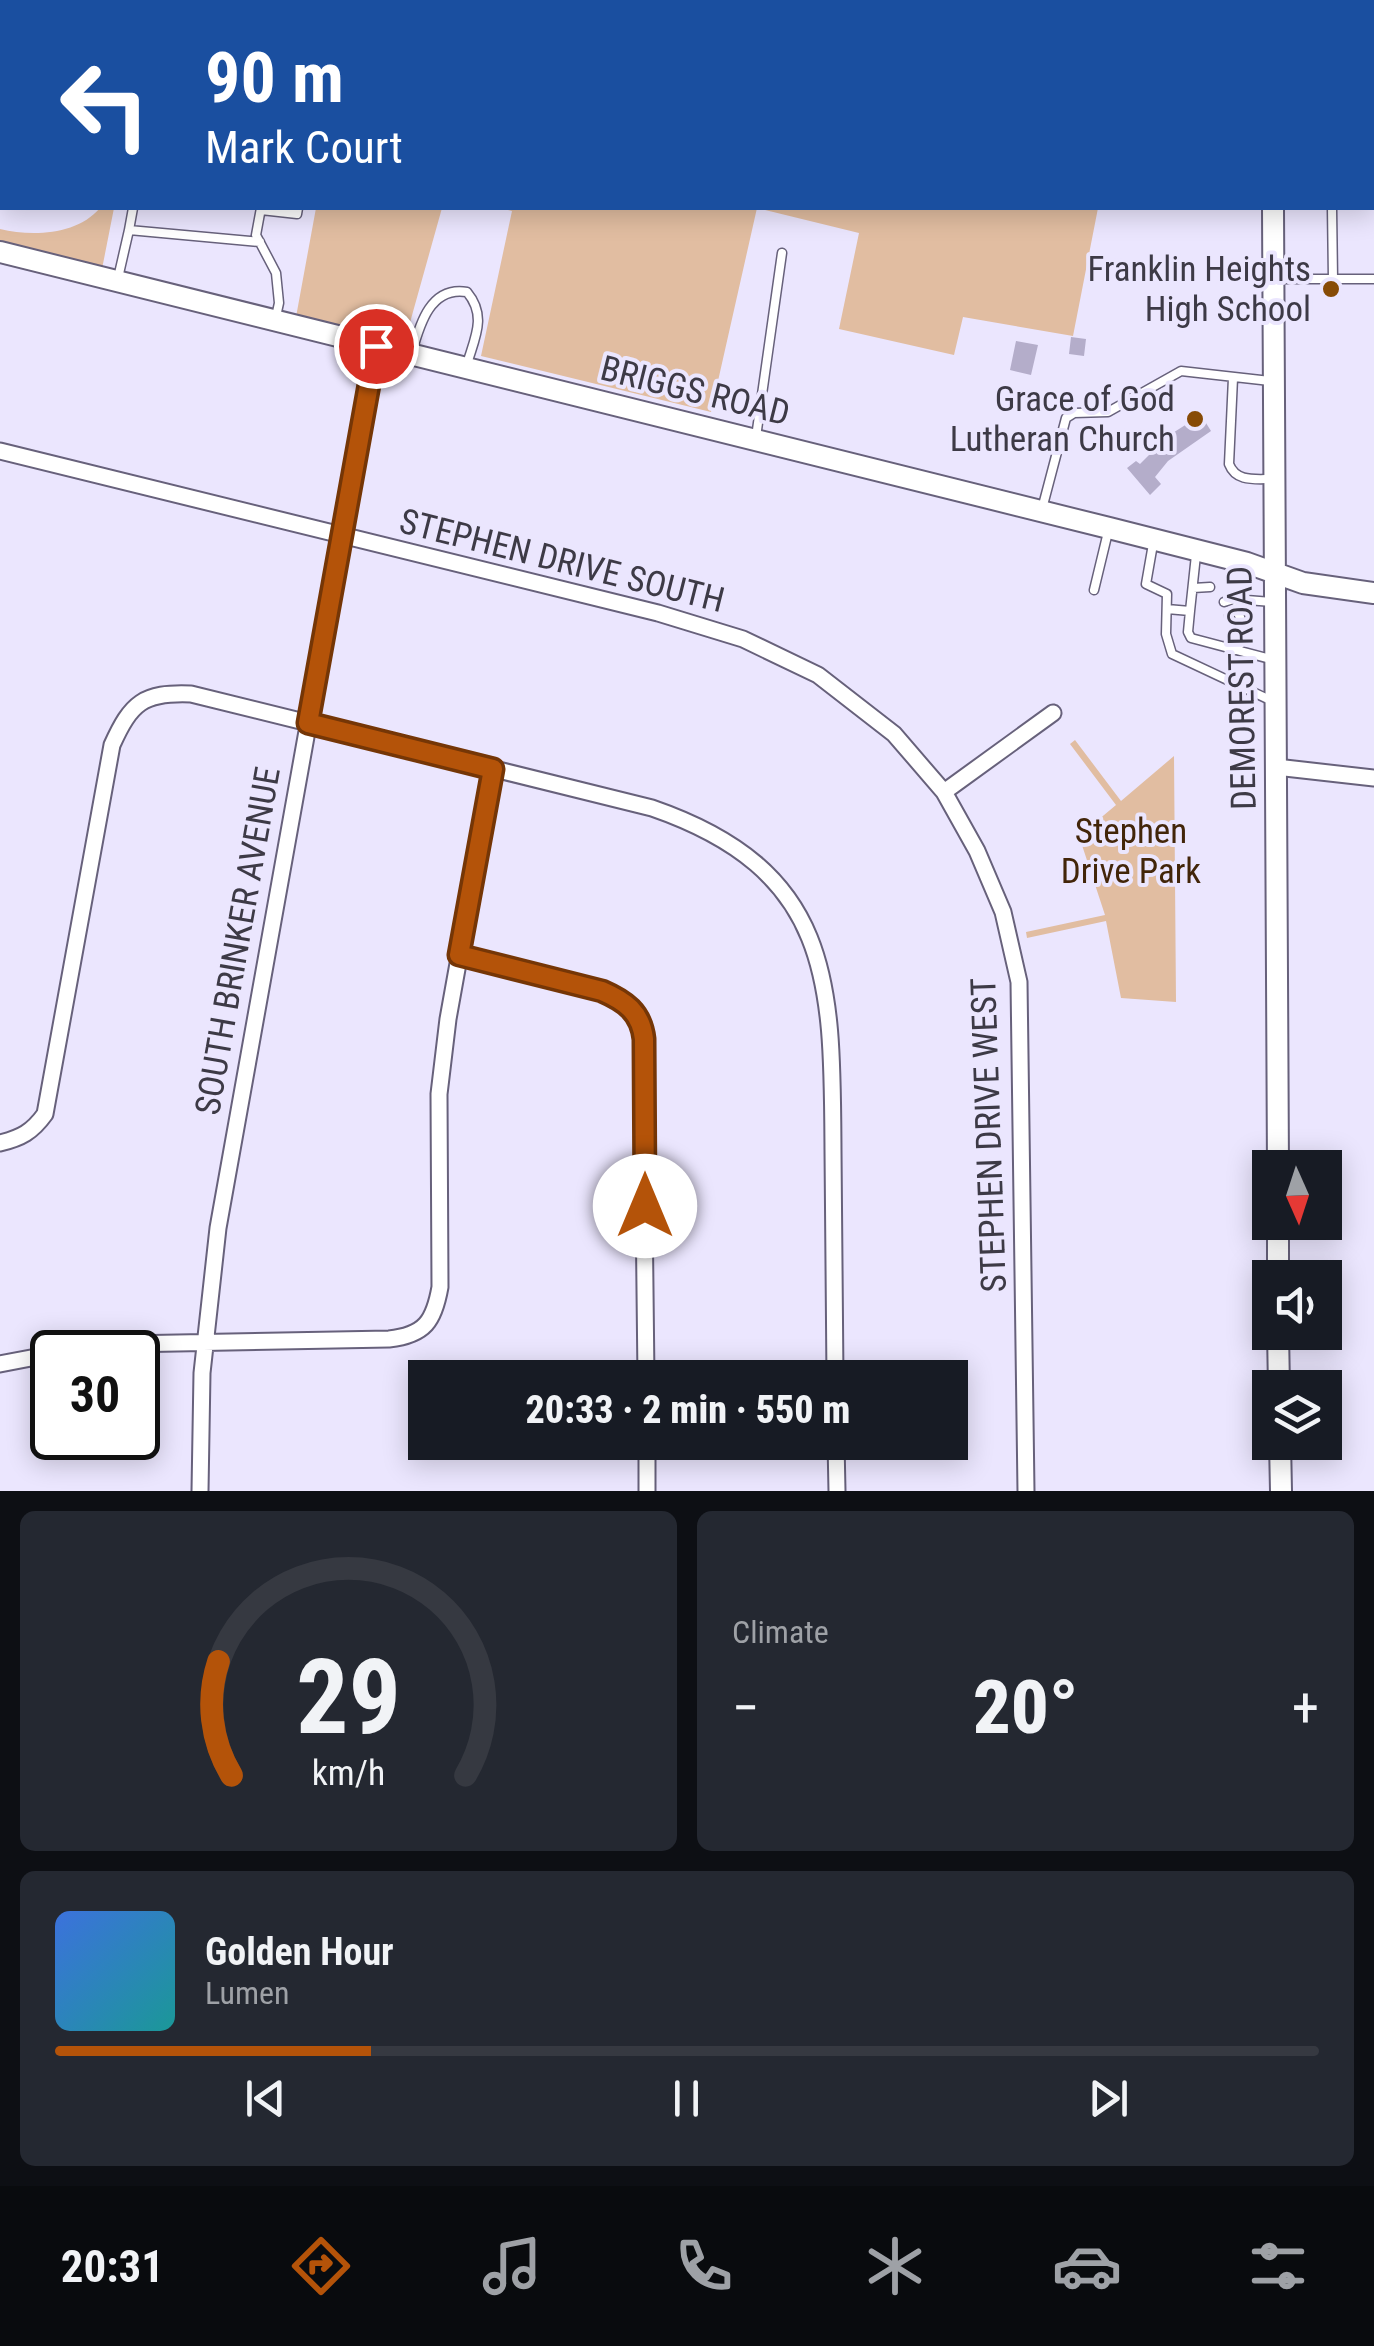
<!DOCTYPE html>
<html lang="en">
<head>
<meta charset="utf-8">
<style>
	:root { --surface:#171b24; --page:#242831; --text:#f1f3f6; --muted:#9ea1a6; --line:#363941; --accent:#b45309 }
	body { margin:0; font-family:"Roboto Condensed",sans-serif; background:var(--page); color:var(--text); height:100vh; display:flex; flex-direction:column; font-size:38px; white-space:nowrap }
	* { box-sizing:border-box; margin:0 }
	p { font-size:32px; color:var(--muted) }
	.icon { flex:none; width:55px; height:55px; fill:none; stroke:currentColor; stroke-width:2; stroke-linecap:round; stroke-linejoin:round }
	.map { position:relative; height:1491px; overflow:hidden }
	.details { display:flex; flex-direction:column; gap:20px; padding:20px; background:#0d0f14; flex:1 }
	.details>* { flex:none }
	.banner { position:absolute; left:0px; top:0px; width:1375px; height:210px; box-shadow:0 5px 25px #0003; background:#1a4fa0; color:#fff; overflow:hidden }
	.needle { width:65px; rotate:177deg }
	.buttons { position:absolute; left:1252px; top:1150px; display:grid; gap:20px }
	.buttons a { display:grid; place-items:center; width:90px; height:90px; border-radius:0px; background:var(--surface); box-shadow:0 5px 25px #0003; font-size:50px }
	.speed { position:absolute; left:30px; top:1330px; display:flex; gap:20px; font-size:50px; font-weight:700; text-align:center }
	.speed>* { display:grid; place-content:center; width:130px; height:130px; border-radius:50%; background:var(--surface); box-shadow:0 5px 25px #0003; line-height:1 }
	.speed .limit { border:5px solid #111; border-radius:15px; background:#fff; color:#111 }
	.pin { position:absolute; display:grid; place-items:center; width:85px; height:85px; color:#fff; margin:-42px; border:5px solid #fff; border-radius:50%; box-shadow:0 2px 10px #0007 }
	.me { position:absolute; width:110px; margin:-55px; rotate:0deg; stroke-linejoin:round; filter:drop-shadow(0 0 8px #0008) }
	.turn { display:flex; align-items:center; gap:35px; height:210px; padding:0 40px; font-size:45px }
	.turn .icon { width:130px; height:130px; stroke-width:2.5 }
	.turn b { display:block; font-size:70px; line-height:85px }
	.big { font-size:75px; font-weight:800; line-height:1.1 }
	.details .widget { flex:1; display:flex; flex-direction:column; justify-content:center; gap:15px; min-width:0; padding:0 35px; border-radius:15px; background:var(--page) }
	.details .dial { align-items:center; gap:0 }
	.dial svg { height:260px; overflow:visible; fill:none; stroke:var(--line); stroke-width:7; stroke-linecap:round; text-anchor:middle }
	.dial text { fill:var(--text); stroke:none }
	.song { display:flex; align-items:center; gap:30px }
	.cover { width:120px; height:120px; border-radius:15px; background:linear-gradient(135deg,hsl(220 70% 55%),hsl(180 70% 35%)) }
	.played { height:10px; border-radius:5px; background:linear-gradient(90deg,var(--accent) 25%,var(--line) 25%) }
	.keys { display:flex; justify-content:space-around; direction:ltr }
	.heat { display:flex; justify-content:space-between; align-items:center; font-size:55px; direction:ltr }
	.details .tiles { flex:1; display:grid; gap:20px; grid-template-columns:1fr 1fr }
	.widget:last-child { grid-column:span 2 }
	.trip { position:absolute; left:408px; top:1360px; width:560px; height:100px; border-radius:0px; background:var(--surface); box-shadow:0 5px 25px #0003; font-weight:800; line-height:100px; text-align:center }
	.dock { display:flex; height:160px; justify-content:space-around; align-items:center; background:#090b0e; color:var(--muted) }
	.dock .icon { width:70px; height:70px }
	.dock .active { color:var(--accent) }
	.dock b { font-size:45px; color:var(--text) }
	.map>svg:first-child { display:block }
</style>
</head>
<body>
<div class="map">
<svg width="1374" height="1491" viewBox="0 0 1374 1491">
	<rect width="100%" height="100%" fill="#ebe6fe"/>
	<path fill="#e1bda1" d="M354 0H850L853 2H353Z
		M902 0H1135L901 2Z
		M100 208H114L102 269 0 244V229C32 237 77 235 100 208Z
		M316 208H442L404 344 296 317Z
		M500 208H1098L1073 336 963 317 954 355 839 329 859 233 757 208 711 412 481 356 512 211Z
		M1075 740 1121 801 1174 756 1176 1002 1121 998 1106 921 1027 938 1026 932 1105 915 1079 836 1116 805 1070 744Z"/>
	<path fill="#b4adca" d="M1071 337 1086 339 1084 356 1069 354Z
		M1016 341 1038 345 1031 375 1010 370Z
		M1201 415 1211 431 1168 461 1155 477 1161 484 1150 495 1127 468 1136 461 1140 464 1168 436Z"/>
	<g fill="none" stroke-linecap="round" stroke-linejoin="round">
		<g stroke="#67617b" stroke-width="11">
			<path id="lane" d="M317 0 331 2
				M1182 0 1199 2
				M1364 0V2
				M297 2V0
				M1329 2V0
				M261 208 256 235 276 273 279 303 275 321
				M1332 208 1333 279
				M261 210 297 214 298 208
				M129 230 133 208
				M118 278 129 230 260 242
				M1274 279H1374
				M412 352C420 323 431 286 467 292 487 316 475 337 467 364
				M1233 378 1229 464C1236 482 1254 479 1272 479
				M756 437 782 253
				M1042 509 1066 418 1074 413 1108 412 1181 371 1270 381
				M1153 544 1146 584 1167 594 1166 634 1172 654 1272 701
				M1193 588 1210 587
				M1094 590 1108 532
				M1224 602 1234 599 1273 602
				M1167 609 1190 611 1196 555
				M1190 611 1188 632 1191 638 1274 660
				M1229 616 1235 608 1240 617
				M1229 642 1235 650 1241 643
				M1240 687 1241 718"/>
		</g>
		<g stroke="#67617b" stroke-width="19">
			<path id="street" d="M0 451 658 613 743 639 818 675 894 734 944 792 977 851 1003 912 1019 982 1026 1491
				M1276 767 1374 778
				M944 792 1053 713
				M459 955 602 991C620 999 633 1007 642 1025L646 1378
				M0 1143C21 1138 32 1132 45 1114L112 745C131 703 143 692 191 694L652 808C834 871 832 983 833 1150 834 1226 835 1302 835 1378
				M61 1352 125 1344 389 1339C425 1335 434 1321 440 1287L439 1094 448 1019 493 769
				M0 1364 52 1354
				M647 1442V1491
				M836 1442 837 1491
				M200 1491 202 1373 218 1228 376 346"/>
		</g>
		<g stroke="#67617b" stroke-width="24">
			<path id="secondary" d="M1273 0V2
				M1273 208 1278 1168
				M0 252 1109 528 1247 563 1303 583 1374 593
				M1278 1222V1278
				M1278 1332 1279 1388
				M1280 1442 1281 1491"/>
		</g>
		<use href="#lane" stroke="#fff" stroke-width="8"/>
		<use href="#street" stroke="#fff" stroke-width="15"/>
		<use href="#secondary" stroke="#fff" stroke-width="20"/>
	</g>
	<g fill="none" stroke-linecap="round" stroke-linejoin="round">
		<g stroke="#753606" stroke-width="25">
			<path id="route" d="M376 346 308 723 493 769 459 955 602 991C625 1001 641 1012 644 1039L645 1206"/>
		</g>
		<use href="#route" stroke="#b45309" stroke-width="18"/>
	</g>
	<g fill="#874b06" stroke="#ebe6fe" stroke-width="4">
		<circle cx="1331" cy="289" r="10"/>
		<circle cx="1195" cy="419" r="10"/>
	</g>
	<g text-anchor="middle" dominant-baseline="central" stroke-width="8" stroke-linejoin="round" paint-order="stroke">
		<g font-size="35" fill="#3d3a46" stroke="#ebe6fe" text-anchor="end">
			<text x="1311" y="269">Franklin Heights<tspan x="1311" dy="40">High School</tspan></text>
			<text x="1175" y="399">Grace of God<tspan x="1175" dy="40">Lutheran Church</tspan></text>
		</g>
		<g font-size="35" fill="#3d3a46" stroke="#ebe6fe">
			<text transform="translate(695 391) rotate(14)">BRIGGS ROAD</text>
			<text transform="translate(562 561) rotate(14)">STEPHEN DRIVE SOUTH</text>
			<text transform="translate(1242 688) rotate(-91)">DEMOREST ROAD</text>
			<text transform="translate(238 941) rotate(-80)">SOUTH BRINKER AVENUE</text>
			<text transform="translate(989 1135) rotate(-92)">STEPHEN DRIVE WEST</text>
		</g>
		<g font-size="35" fill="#422509" stroke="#ebe6fe">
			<text x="1131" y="831">Stephen<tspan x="1131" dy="40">Drive Park</tspan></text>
		</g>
	</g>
</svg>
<div class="buttons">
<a><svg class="needle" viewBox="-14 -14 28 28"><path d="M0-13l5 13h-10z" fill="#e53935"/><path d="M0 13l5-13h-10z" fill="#9ea1a6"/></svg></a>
<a><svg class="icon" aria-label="sound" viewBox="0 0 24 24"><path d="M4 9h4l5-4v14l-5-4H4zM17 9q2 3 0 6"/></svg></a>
<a><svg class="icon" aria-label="layers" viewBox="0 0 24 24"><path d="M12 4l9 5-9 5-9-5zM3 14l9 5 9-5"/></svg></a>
</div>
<div class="speed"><div class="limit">30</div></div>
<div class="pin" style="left:376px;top:346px;background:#d93025"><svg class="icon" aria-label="arrive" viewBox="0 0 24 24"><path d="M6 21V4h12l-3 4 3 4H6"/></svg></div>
<svg class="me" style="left:645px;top:1206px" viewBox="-20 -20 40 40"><circle r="19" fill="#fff"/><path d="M0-13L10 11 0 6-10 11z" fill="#b45309"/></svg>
<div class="trip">20:33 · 2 min · 550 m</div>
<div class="banner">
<div class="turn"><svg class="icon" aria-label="left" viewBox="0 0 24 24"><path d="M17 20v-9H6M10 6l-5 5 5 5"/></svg><div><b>90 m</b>Mark Court</div></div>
</div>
</div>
<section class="details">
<div class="tiles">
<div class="widget dial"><svg viewBox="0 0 100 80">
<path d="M14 69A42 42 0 1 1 86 69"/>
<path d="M14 69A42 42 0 0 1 10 34" stroke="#b45309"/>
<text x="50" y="56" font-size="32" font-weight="700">29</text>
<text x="50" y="72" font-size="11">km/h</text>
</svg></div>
<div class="widget"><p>Climate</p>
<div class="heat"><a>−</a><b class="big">20°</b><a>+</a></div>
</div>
<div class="widget">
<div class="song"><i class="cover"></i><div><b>Golden Hour</b><p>Lumen</p></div></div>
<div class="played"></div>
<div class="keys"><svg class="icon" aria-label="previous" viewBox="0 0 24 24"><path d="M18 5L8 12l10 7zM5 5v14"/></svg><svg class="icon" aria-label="pause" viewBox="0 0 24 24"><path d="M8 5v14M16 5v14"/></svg><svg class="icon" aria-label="next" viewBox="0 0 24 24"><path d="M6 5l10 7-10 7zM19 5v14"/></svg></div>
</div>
</div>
</section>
<nav class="dock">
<b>20:31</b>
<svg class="icon active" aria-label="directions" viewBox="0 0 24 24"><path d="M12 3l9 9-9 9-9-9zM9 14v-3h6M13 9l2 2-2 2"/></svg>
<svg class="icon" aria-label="music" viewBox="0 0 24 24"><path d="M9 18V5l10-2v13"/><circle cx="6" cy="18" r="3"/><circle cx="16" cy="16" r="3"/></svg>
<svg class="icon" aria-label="phone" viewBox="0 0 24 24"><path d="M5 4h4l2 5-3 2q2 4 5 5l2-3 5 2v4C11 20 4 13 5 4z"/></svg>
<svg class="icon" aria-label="climate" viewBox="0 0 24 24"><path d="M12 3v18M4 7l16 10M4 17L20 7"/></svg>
<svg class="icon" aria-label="car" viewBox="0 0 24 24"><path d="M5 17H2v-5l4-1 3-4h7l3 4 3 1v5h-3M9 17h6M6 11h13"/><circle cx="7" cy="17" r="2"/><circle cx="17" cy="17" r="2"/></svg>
<svg class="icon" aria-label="filters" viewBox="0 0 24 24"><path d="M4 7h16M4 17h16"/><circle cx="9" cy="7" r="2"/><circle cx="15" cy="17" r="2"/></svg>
</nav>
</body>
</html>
